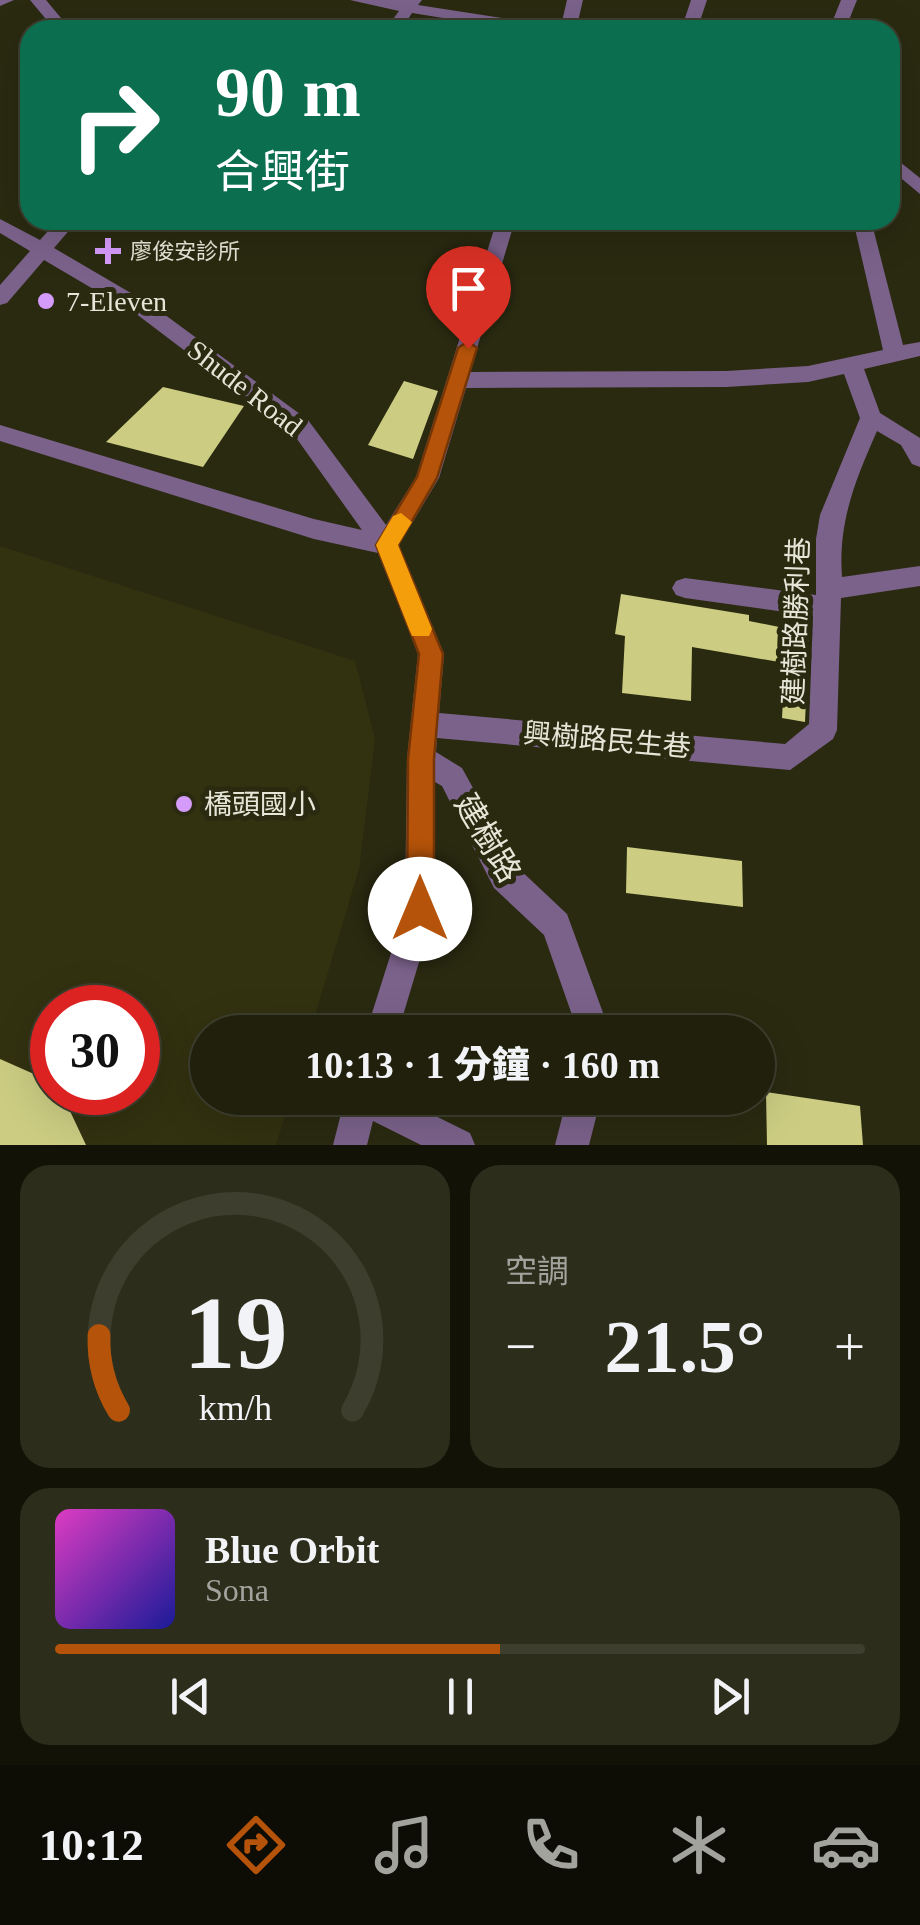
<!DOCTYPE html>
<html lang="zh-TW">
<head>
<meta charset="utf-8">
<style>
	:root { --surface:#20200d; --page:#2d2d1b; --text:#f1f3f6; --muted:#a2a39d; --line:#3d3e2e; --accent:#b45309 }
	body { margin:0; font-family:"Times New Roman","Noto Sans TC",serif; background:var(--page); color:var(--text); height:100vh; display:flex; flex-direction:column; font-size:38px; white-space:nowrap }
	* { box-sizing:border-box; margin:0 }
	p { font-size:32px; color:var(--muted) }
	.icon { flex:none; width:55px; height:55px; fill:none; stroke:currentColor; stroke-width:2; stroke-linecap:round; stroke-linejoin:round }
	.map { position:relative; height:1145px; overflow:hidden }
	.sheet { display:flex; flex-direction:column; gap:20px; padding:20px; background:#121207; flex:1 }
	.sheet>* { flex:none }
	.banner { position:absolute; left:20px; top:20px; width:880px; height:210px; border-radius:30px; box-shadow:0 10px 40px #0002,0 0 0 2px var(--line); background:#0b6e4f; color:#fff; overflow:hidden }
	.speed { position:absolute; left:30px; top:985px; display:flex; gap:20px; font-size:50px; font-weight:700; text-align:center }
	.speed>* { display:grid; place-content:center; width:130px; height:130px; border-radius:50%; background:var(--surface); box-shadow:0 10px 40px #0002,0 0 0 2px var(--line); line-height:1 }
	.speed .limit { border:15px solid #d22; background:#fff; color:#111 }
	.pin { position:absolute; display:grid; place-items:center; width:85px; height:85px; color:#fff; margin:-102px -42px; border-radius:50% 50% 50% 0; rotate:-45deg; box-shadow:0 0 10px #0007 }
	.pin .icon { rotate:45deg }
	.me { position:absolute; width:110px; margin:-55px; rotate:0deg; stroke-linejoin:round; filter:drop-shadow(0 0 8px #0008) }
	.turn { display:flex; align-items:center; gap:35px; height:210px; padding:0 30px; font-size:45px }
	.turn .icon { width:130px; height:130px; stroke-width:2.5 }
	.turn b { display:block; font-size:70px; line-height:85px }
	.big { font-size:75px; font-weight:800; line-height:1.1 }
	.sheet .tile { flex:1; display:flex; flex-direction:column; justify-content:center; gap:15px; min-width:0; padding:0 35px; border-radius:30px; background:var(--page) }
	.sheet .dial { align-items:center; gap:0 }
	.dial svg { height:260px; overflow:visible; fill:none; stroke:var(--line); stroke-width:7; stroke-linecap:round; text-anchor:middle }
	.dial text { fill:var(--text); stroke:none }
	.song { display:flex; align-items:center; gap:30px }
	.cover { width:120px; height:120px; border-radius:15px; background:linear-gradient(135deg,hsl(310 70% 55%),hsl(240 70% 35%)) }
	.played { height:10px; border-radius:5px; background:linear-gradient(90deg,var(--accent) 55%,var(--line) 55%) }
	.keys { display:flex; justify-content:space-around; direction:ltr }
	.heat { display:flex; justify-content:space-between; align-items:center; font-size:55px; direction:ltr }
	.sheet .tiles { flex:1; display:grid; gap:20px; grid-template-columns:1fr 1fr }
	.tile:last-child { grid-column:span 2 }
	.trip { position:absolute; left:190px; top:1015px; width:585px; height:100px; border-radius:50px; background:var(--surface); box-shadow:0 10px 40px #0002,0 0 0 2px var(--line); font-weight:800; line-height:100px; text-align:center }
	.dock { display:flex; height:160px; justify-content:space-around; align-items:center; background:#0d0d05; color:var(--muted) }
	.dock .icon { width:70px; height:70px }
	.dock .active { color:var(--accent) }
	.dock b { font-size:45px; color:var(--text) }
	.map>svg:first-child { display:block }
</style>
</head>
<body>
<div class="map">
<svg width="920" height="1145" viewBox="0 0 920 1145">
	<rect width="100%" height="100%" fill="#2a2a11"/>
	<path fill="#323211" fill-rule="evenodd" d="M0 546 355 661 375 739 359 869 310 1032H208V1098H290L276 1145H0ZM52 1008H138V1092H52Z"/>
	<path fill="#cccd83" d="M404 381 438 391 413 459 368 445Z
		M163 387 244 406 203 467 106 442Z
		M621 594 749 615V621L809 633 805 722 782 718 785 663 692 647 691 701 622 693 625 636 615 634Z
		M627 847 742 861 743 907 626 893Z
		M0 1059 52 1082V1092H61L86 1145H0Z
		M766 1092 860 1106 863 1145H767Z"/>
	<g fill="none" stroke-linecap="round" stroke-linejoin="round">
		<path fill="#7b628b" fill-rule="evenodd" d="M0 0H14L0 6Z
			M30 0H46L71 30H55Z
			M350 0H422L418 5 548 25 556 30H518L412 13 401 30H385L399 11Z
			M567 0H583L576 30H560Z
			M691 0H707L697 30H681Z
			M841 0H857L845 30H829Z
			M890 154 920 178V194L890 169Z
			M0 219 40 240 58 220H225L216 226 137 231 72 227 54 248 153 306 308 420 386 525 416 477 497 220H515L470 372 726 371 808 366 883 350 853 220H871L903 345 920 342V356L864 369 880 413 920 438V467L912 464 901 445 877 431C855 481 838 522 842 577L920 566V586L841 598 837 730 833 739 790 770 437 738 436 752 462 768 516 866 567 914 610 1032H578L544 935 494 888 442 786 435 782V909L398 1032H366L405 909 407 759 418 654 378 553 314 539 0 441V425L314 519 362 530 292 432 139 316 44 260 7 303 0 305V285L30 251 0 233ZM844 374 860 418 820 515 816 539V595L685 578 676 581 672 588 676 595 685 598 813 616 809 724 785 744 439 713 444 654 399 545 439 478 466 388 726 387 808 382Z
			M345 1098H399L470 1133 475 1145H421L373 1121 367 1145H333Z
			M567 1098H601L589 1145H555Z"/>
	</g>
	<path fill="#b45309" stroke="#753606" stroke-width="2.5" d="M468 341 477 348 437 478 398 545 443 654 434 759V909L430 919 420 923 411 919 407 909 408 759 419 654 376 545 417 477 458 348Z"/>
	<path fill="#f59e0b" d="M401 513 412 522 398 545 432 629 429 636H412L409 629 376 545 393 516Z"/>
	<g fill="#d59bfa" stroke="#2a2a11" stroke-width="4">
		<path d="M103 236h10v10h10v10h-10v10h-10v-10h-10v-10h10z"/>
		<circle cx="46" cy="301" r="10"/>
		<circle cx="184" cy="804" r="10"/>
	</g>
	<g text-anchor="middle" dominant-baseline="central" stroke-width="10" stroke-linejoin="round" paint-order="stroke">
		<g font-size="22" fill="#e5e6d7" stroke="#2a2a11" text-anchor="start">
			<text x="130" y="251">廖俊安診所</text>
		</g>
		<g font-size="28" fill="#e5e6d7" stroke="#2a2a11" text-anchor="start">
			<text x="66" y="301">7-Eleven</text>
			<text x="204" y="804">橋頭國小</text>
		</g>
		<g font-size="28" fill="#e5e6d7" stroke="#2a2a11">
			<text transform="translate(245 388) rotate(38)">Shude Road</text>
			<text transform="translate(796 621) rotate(-88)">建樹路勝利巷</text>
			<text transform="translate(607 740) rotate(5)">興樹路民生巷</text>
		</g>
		<g font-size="32" fill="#e5e6d7" stroke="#2a2a11">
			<text transform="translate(488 838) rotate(59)">建樹路</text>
		</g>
	</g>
</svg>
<div class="speed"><div class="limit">30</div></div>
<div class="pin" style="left:468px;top:348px;background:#d93025"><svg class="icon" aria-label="arrive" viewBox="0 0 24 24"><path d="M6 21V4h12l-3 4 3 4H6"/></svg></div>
<svg class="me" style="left:420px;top:909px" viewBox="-20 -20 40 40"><circle r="19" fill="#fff"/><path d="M0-13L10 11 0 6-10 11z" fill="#b45309"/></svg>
<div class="trip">10:13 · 1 分鐘 · 160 m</div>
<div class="banner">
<div class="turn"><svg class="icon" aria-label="right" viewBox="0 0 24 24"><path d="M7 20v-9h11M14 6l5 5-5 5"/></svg><div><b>90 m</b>合興街</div></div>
</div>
</div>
<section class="sheet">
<div class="tiles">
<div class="tile dial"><svg viewBox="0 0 100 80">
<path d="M14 69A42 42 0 1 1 86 69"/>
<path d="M14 69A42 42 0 0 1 8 46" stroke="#b45309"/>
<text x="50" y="56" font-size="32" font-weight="700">19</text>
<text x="50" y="72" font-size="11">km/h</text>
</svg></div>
<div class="tile"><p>空調</p>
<div class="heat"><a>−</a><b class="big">21.5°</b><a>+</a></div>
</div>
<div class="tile">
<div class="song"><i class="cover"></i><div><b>Blue Orbit</b><p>Sona</p></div></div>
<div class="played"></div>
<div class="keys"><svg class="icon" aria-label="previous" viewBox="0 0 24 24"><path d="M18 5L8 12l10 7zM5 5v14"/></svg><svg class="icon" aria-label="pause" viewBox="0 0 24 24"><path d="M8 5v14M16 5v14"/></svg><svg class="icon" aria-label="next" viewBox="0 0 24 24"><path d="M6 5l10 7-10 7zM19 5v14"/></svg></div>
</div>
</div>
</section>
<nav class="dock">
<b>10:12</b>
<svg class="icon active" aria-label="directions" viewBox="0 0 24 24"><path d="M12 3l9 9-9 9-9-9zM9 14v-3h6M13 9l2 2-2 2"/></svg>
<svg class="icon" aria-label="music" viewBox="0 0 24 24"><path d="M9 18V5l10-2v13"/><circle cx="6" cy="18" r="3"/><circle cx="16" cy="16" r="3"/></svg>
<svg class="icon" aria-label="phone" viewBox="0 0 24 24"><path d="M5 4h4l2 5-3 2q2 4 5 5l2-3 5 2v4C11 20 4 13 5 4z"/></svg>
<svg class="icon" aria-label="climate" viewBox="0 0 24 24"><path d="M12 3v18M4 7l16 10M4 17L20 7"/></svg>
<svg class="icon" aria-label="car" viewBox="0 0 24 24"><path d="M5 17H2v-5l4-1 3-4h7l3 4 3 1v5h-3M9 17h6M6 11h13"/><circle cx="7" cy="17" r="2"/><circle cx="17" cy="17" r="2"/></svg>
</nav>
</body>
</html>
